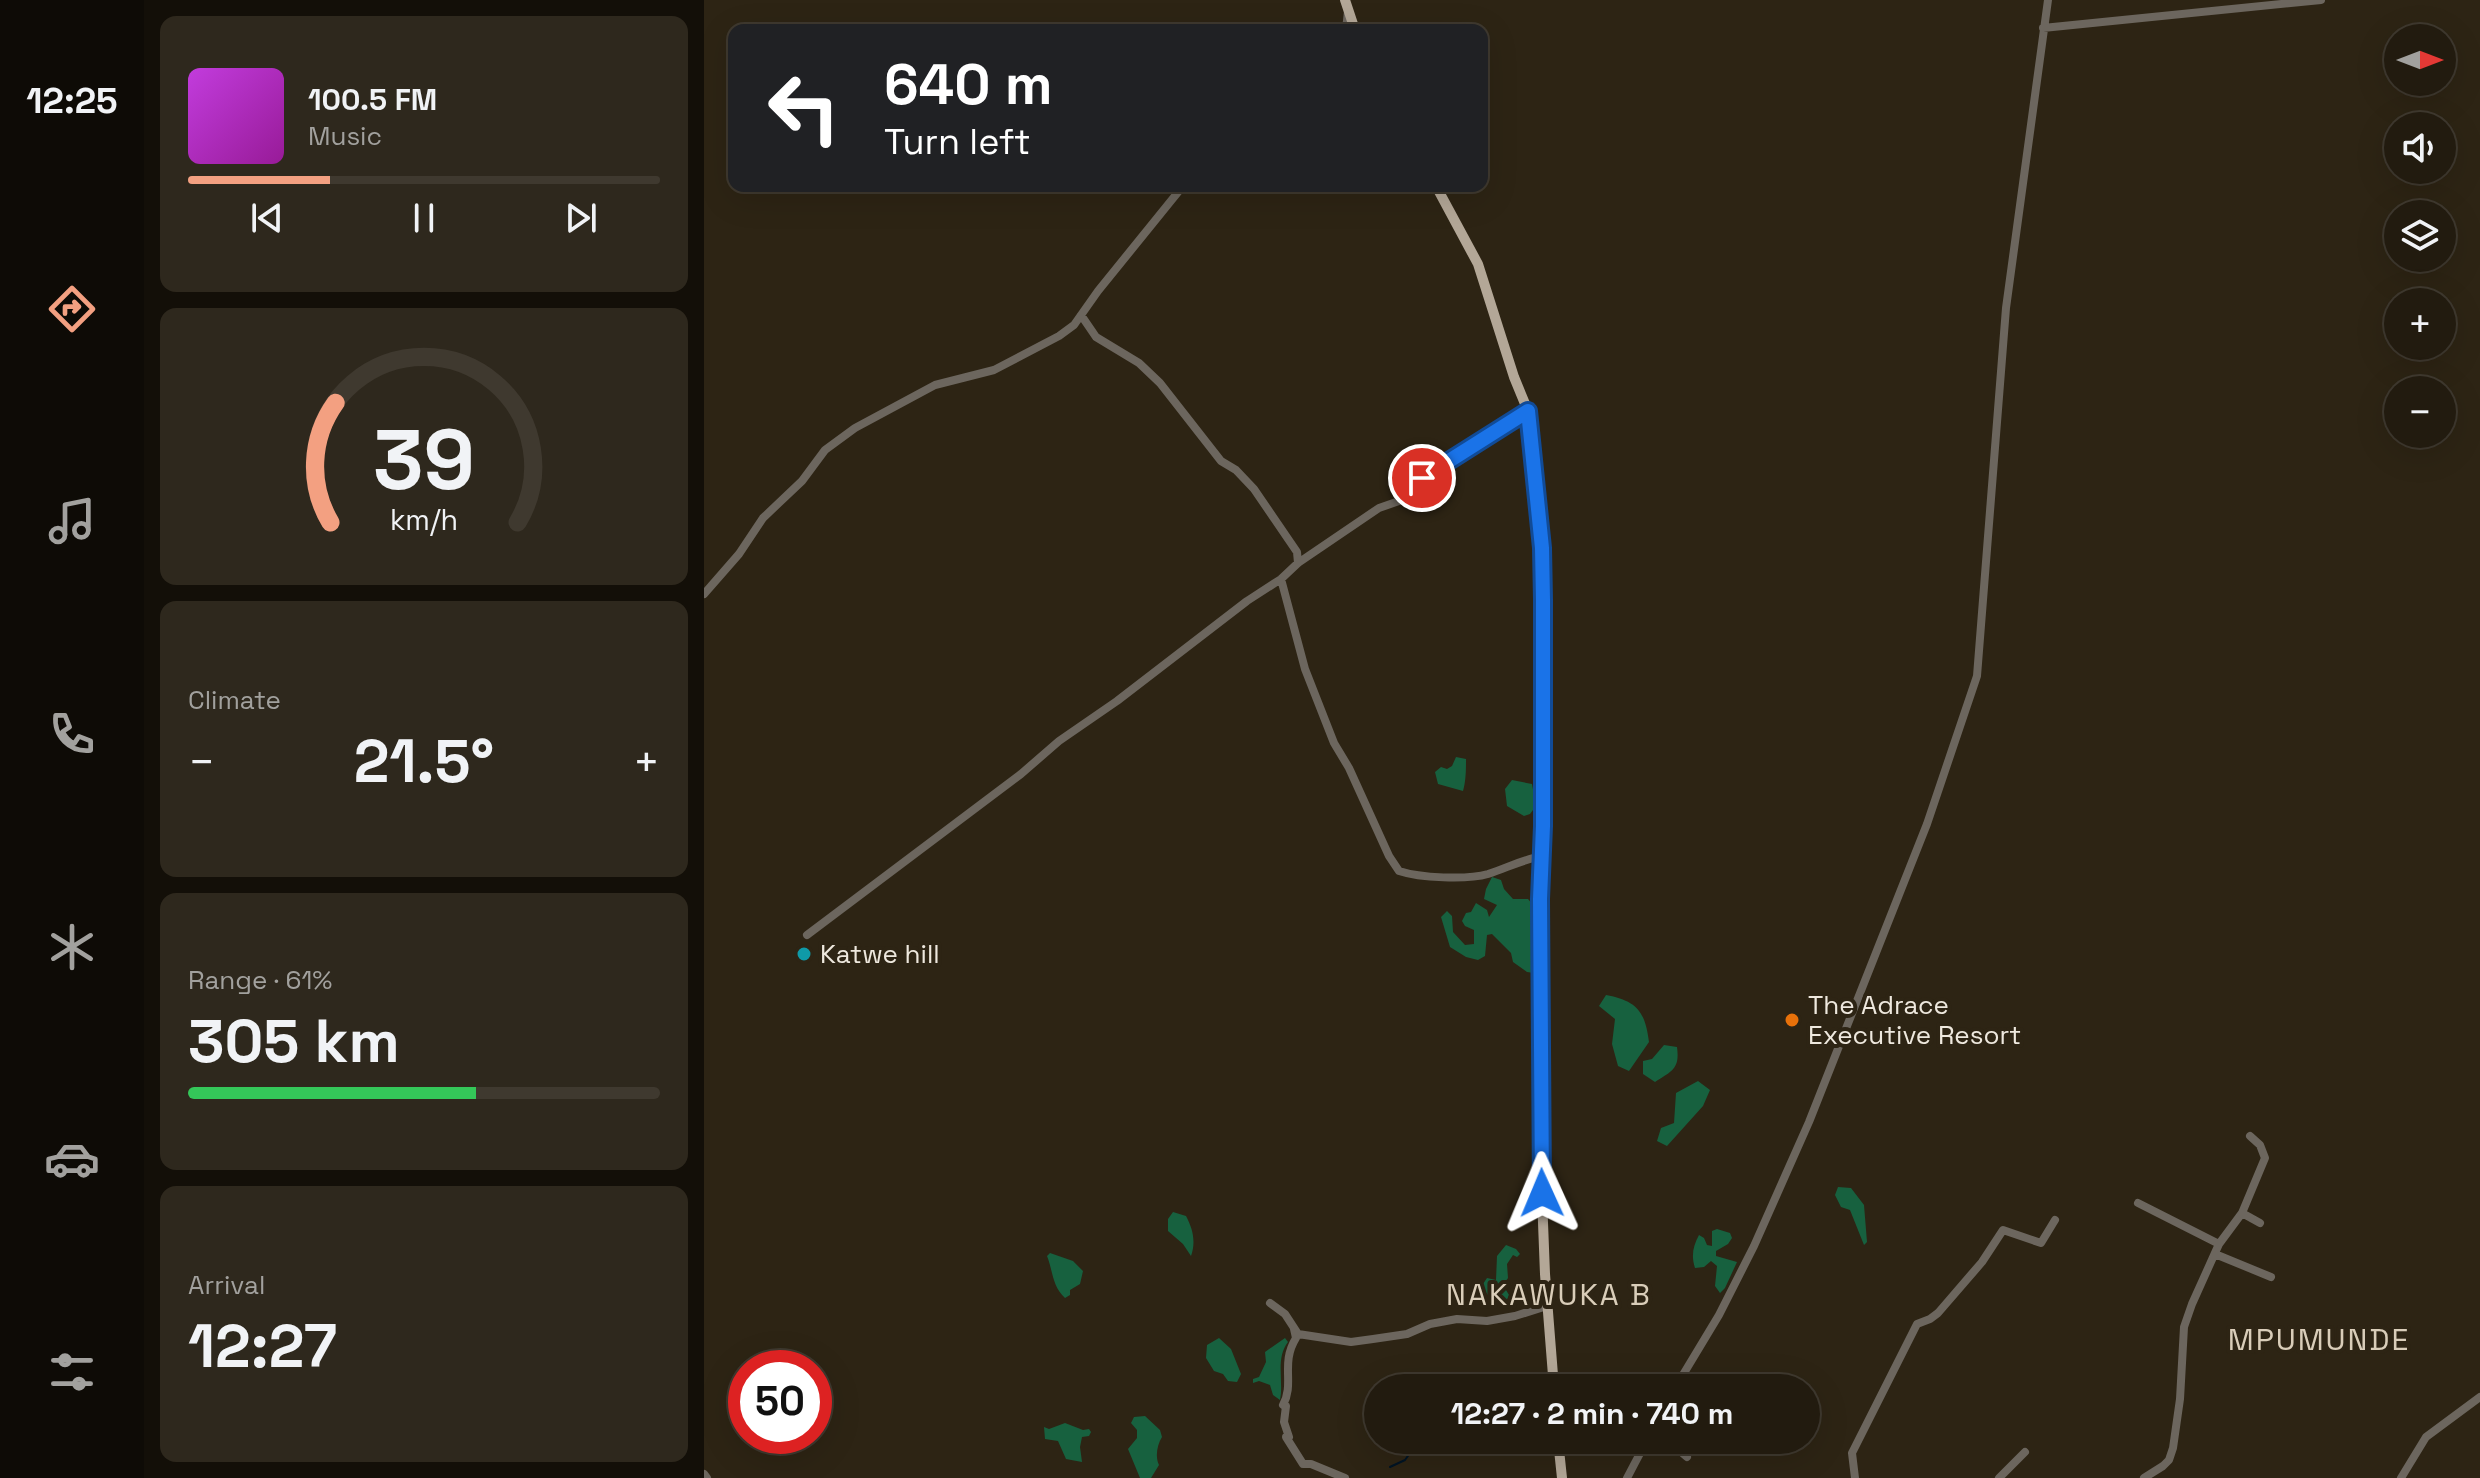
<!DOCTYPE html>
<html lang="en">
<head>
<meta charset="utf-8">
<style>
	:root { --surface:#221b0f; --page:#2e281d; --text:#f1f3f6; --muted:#a2a19e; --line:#3f392f; --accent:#f3a081 }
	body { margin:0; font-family:"Space Grotesk",sans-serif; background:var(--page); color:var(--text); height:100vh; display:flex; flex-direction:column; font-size:30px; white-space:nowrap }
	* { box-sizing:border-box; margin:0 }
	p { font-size:26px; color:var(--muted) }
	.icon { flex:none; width:44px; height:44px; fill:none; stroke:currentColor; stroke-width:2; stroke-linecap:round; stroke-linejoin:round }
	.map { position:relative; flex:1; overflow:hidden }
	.details { display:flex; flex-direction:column; gap:16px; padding:16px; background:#130f08; width:560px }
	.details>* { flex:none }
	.hud { position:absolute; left:24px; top:24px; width:760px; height:168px; border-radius:16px; box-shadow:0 8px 32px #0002,0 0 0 2px var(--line); background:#202124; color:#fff; overflow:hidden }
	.needle { width:52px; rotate:90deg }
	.controls { position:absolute; left:1680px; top:24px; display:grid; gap:16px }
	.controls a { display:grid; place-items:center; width:72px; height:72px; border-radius:50%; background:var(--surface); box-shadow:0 8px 32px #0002,0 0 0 2px var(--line); font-size:40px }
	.speed { position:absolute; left:24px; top:1350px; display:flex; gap:16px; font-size:40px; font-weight:700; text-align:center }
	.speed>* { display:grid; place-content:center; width:104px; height:104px; border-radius:50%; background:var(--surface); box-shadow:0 8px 32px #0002,0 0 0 2px var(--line); line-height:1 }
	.speed .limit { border:12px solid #d22; background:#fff; color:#111 }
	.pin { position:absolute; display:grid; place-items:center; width:68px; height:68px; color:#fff; margin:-34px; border:4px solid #fff; border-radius:50%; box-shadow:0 2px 8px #0007 }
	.me { position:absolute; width:88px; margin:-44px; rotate:359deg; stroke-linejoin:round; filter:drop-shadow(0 0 6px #0008) }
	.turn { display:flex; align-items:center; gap:28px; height:168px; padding:0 24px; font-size:36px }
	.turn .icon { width:104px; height:104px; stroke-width:2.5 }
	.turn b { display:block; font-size:56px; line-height:68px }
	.big { font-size:60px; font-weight:700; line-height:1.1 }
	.details .widget { flex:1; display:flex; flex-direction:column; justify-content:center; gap:12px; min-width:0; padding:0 28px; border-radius:16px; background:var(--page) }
	.details .dial { align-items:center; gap:0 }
	.dial svg { height:208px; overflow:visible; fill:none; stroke:var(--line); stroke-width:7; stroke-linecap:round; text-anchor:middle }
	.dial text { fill:var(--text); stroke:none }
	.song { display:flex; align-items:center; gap:24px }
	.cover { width:96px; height:96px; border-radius:12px; background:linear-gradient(135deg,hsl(290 70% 55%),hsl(300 70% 35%)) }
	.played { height:8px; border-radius:4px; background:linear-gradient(90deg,var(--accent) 30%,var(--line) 30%) }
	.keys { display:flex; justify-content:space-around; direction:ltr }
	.heat { display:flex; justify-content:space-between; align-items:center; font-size:44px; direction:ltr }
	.charge { height:12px; border-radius:6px; background:linear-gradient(90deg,#34c759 61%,var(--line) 0) }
	.trip { position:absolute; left:660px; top:1374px; width:456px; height:80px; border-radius:40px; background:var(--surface); box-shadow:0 8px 32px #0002,0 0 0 2px var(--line); font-weight:700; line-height:80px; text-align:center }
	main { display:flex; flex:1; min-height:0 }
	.menu { display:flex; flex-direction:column; width:144px; justify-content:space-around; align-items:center; background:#0e0b06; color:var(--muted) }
	.menu .icon { width:56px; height:56px }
	.menu .selected { color:var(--accent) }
	.menu b { font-size:36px; color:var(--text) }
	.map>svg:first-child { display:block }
</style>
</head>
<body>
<main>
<nav class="menu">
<b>12:25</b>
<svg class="icon selected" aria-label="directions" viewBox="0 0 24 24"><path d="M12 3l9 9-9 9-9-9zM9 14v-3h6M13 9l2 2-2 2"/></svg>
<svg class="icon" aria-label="music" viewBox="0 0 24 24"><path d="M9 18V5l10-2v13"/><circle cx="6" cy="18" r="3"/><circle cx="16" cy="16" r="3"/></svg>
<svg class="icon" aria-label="phone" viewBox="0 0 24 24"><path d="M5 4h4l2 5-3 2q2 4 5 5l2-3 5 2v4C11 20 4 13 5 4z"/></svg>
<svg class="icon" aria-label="climate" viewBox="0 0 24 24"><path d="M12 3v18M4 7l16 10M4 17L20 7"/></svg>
<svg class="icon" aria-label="car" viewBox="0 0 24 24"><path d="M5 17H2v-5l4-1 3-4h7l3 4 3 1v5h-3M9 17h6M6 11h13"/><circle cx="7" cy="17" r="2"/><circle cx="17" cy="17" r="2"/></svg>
<svg class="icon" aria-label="filters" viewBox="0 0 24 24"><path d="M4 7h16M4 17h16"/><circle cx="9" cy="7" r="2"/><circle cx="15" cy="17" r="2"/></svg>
</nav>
<section class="details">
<div class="widget">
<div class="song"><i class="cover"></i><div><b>100.5 FM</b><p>Music</p></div></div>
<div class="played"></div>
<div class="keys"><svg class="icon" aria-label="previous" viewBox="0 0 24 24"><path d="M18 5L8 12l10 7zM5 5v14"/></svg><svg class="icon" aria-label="pause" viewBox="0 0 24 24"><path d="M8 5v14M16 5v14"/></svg><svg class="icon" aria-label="next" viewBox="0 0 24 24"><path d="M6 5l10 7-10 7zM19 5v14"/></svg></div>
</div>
<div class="widget dial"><svg viewBox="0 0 100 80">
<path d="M14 69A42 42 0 1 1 86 69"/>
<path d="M14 69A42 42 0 0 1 16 23" stroke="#f3a081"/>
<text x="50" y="56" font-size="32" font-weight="700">39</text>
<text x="50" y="72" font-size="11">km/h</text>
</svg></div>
<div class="widget"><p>Climate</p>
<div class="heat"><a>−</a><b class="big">21.5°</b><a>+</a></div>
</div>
<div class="widget"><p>Range · 61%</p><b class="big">305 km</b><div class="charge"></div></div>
<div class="widget"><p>Arrival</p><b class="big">12:27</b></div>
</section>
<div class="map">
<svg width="1776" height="1478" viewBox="0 0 1776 1478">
	<rect width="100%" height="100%" fill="#2d2414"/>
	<path fill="#17613f" d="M752 757 762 759C762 769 762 781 759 791L734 784 731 772 737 767 743 769 748 766Z
		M808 780 828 784 832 806 826 814 820 816 803 806 801 789Z
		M788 877 797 880 800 889 809 899H824L830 906 833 961 830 973 823 972 809 962 807 953 788 934 783 935 781 956 774 960 762 957 746 947 737 917 743 911 748 916 749 932 761 945 770 944V930L761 926 758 921 762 913 767 912 772 903 783 910 785 917 793 905 780 899 782 889Z
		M902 995C933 1001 941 1011 945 1042L925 1071 914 1066 908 1044 911 1019 895 1006Z
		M960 1045 973 1047C976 1069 968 1071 951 1082L939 1074V1061L948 1059Z
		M994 1081 1006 1090 999 1106 963 1146 953 1141 957 1128 970 1123 972 1093Z
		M1134 1187 1147 1188 1160 1205 1163 1242 1160 1245 1146 1210 1137 1207 1131 1195Z
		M469 1212 482 1216C489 1229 492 1242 487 1256L479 1244 464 1231V1219Z
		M1013 1229 1026 1233 1028 1238 1024 1244 1012 1251V1256L1033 1262 1021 1288 1016 1293 1011 1286 1013 1266 1007 1261 1000 1267 991 1268C987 1256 989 1246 995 1235L1000 1238 1003 1245 1008 1246V1231Z
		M802 1245 812 1249 816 1254 813 1257 809 1255 803 1264 804 1278 799 1285 805 1295 801 1304 790 1302 777 1287 783 1278 792 1280 793 1256Z
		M346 1253 369 1261 379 1271 376 1284 366 1290V1295L361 1298C348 1286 349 1271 343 1256Z
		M515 1338 527 1349 537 1374 533 1382 524 1381 519 1374 510 1371 502 1358 503 1345Z
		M581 1338 584 1342C571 1359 580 1381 576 1400L569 1395 566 1385 555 1381 549 1383V1379L555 1377 562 1362 561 1352Z
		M441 1416 456 1430 458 1437C453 1445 451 1457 455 1465L447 1478H436L424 1449 433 1438V1430L427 1423 430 1417Z
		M361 1423 379 1430 385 1429 387 1432 385 1436 378 1437 376 1447 378 1462 362 1459 354 1441 341 1439 340 1427 345 1429Z"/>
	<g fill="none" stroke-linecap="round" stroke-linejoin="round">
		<path stroke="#001424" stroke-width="2" d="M686 1467 701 1460 714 1442"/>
		<path stroke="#6c665e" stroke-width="8" d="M1339 28 1617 0
			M642 30 644 11
			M377 315 392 337 435 363 456 383 517 461 532 470 550 489 593 552 594 563
			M577 579 601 669 630 743 645 768 685 856 695 871C716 878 763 880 784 874 803 868 819 859 839 856
			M0 594 35 554 59 518 98 481 121 450 151 428 231 385 290 370 355 336 370 325 394 291 479 186
			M103 935 317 774 355 741 413 701 543 601 577 579 594 563 675 508 715 494 718 478 824 411
			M1434 1203 1515 1244
			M1538 1213 1556 1223
			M1511 1254 1567 1277
			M566 1303 581 1314 594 1334 647 1342 669 1339 703 1334 726 1324 753 1319 783 1321 811 1316 843 1306
			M590 1329 592 1338C576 1364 591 1383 579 1405L582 1406 580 1422 585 1437H582L599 1464H607L641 1478
			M971 1388 1015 1315 1050 1246 1105 1122 1223 824 1273 676 1302 308 1344 0
			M963 1440 983 1457
			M0 1474 3 1478
			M923 1478 943 1440
			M1151 1478 1148 1453 1213 1324 1226 1319 1234 1313 1278 1262 1299 1230 1337 1243 1351 1220
			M1295 1478 1321 1452
			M1440 1478 1459 1466 1465 1460 1469 1448 1476 1399 1480 1327 1488 1304 1515 1244 1538 1213 1561 1158 1556 1145 1546 1136
			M1697 1478 1722 1437 1776 1397"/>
		<path stroke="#b3a797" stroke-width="10" d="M641 0 651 30
			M732 186 774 264 810 377 824 411 838 548 837 1171 841 1274 850 1388
			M854 1440 858 1478"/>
	</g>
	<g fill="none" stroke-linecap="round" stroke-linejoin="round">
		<g stroke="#114b97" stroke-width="20">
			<path id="route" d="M718 478 824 411 838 548 839 600V826L836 899 838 1193"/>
		</g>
		<use href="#route" stroke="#1a73e8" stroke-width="14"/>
	</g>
	<circle fill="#0f9aa8" stroke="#2d2414" stroke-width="3" cx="100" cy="954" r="8"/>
	<circle fill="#e8710a" stroke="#2d2414" stroke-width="3" cx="1088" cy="1020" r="8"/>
	<g text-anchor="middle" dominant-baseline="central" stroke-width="8" stroke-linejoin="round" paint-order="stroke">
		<g font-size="26" fill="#eee8de" stroke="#2d2414" text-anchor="start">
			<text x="116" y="954">Katwe hill</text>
			<text x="1104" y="1005">The Adrace<tspan x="1104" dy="30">Executive Resort</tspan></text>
		</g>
		<g font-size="30" letter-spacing="2" fill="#d9cdb9" stroke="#2d2414">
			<text x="845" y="1294">NAKAWUKA B</text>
			<text x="1615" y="1339">MPUMUNDE</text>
		</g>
	</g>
</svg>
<div class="controls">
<a><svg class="needle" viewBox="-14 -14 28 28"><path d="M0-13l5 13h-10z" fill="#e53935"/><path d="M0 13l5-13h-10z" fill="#a2a19e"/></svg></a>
<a><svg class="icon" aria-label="sound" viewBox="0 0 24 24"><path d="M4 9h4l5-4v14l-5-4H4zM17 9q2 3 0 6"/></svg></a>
<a><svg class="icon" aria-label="layers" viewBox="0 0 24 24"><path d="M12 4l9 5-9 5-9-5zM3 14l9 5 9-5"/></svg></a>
<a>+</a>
<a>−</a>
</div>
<div class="speed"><div class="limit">50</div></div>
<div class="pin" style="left:718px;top:478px;background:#d93025"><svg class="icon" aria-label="arrive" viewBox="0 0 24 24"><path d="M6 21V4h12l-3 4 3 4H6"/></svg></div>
<svg class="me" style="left:838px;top:1193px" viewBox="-20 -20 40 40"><path d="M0-17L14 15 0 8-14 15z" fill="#1a73e8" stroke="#fff" stroke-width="4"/></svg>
<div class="trip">12:27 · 2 min · 740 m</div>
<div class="hud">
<div class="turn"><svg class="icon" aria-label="left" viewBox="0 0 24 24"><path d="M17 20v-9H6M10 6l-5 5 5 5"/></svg><div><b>640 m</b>Turn left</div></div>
</div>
</div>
</main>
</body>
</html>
